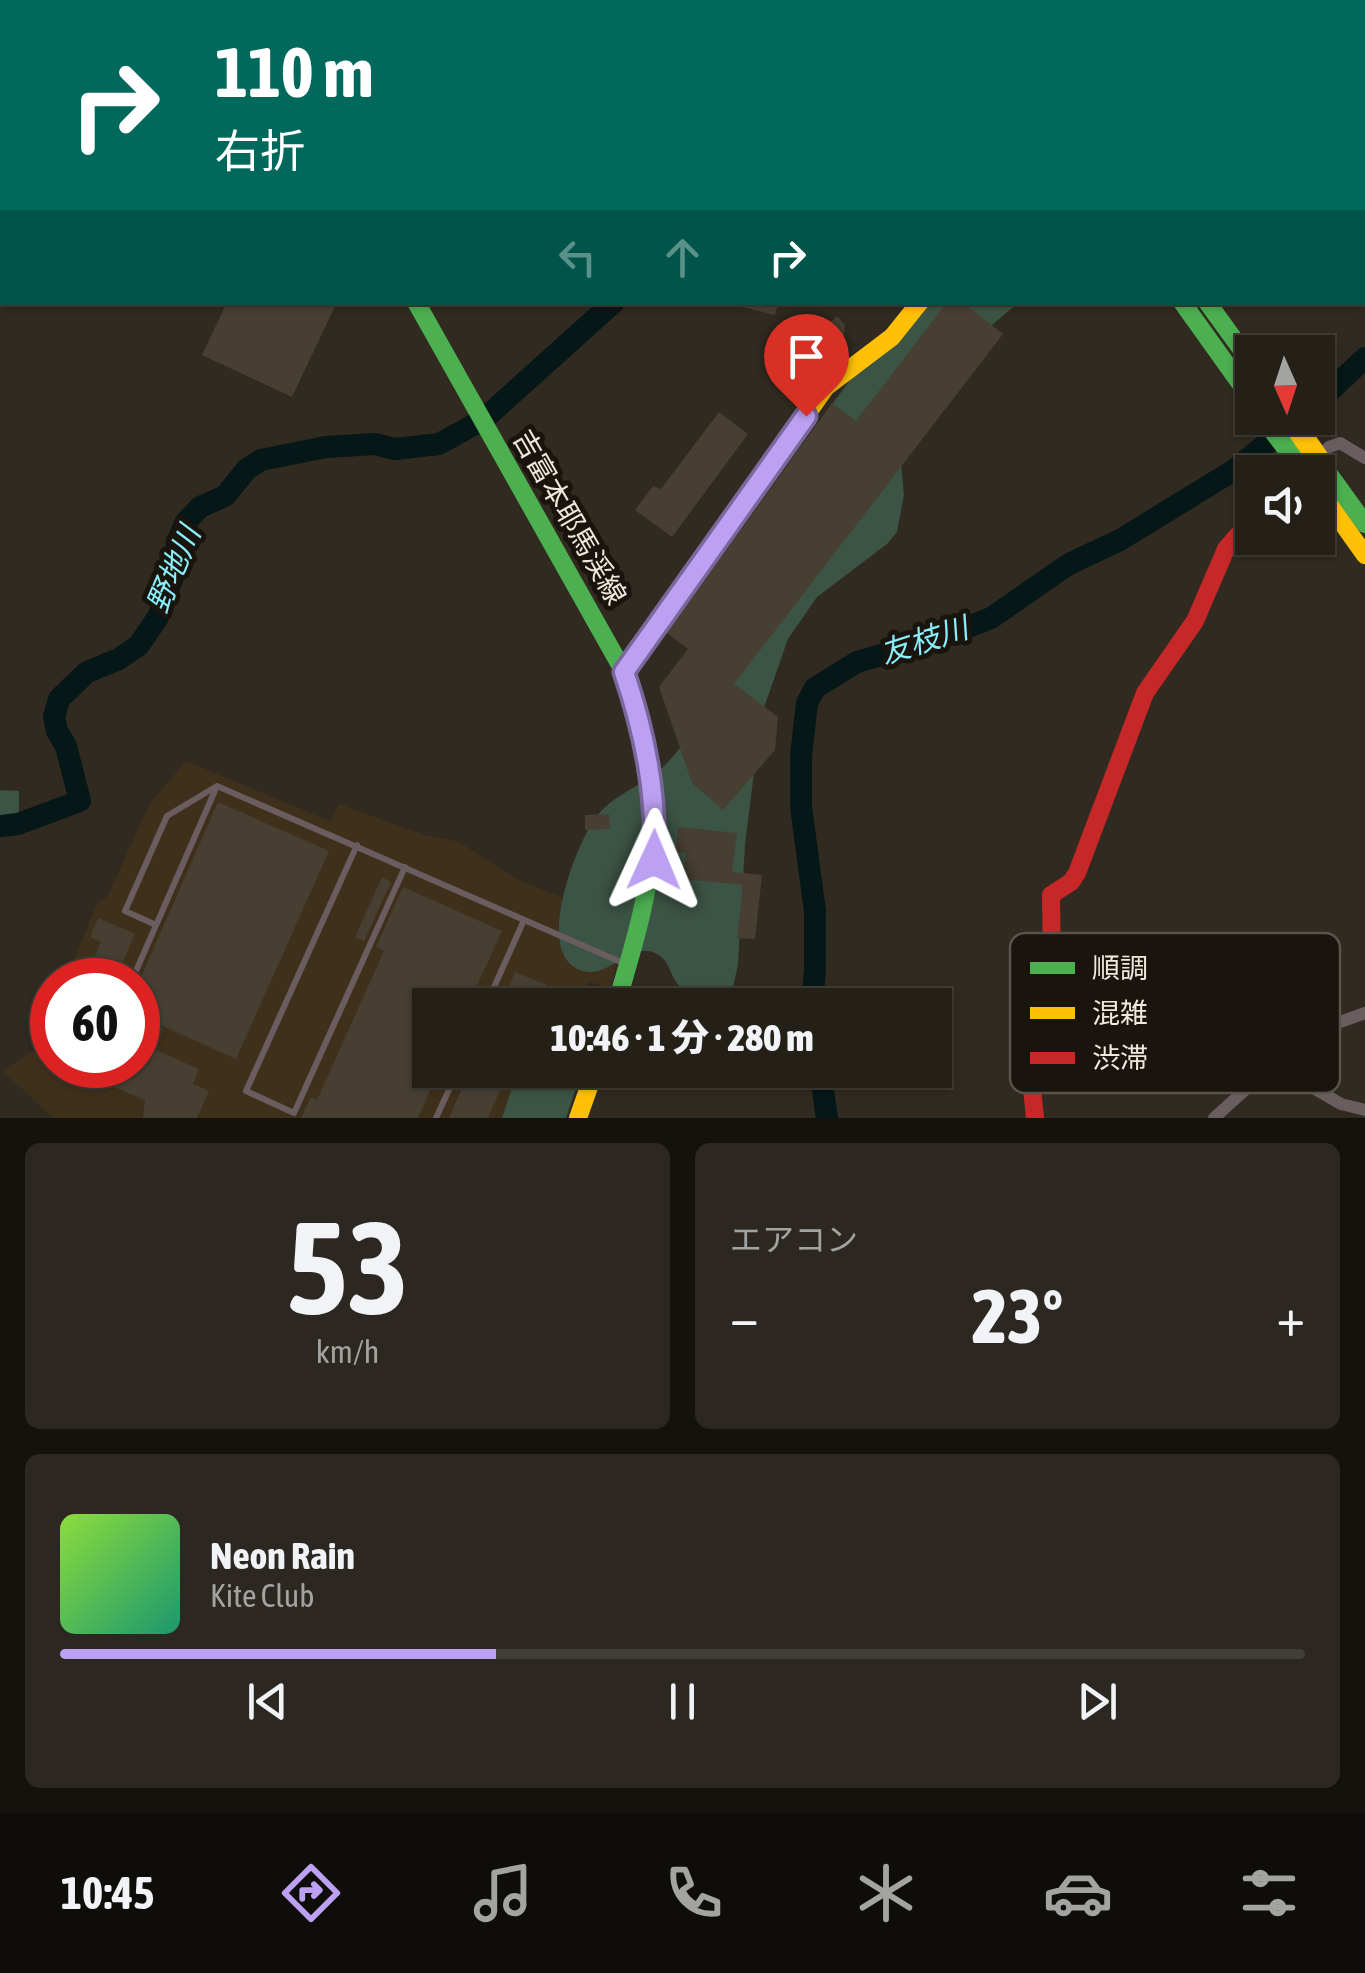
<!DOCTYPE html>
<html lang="ja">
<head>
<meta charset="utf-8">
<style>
	:root { --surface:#242018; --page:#2c2821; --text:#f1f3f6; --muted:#a3a3a2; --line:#413e37; --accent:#bca0f2 }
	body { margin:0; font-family:"Asap Condensed","Noto Sans JP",sans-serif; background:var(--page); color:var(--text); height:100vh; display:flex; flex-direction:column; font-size:38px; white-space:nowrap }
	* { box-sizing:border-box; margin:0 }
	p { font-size:32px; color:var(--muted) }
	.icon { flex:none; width:55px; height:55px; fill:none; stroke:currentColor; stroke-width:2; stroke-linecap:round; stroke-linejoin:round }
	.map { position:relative; height:1118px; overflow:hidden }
	.details { display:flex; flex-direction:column; gap:25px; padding:25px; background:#14120d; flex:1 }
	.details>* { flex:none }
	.guide { position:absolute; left:0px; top:0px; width:1365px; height:305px; box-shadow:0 2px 8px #0004,0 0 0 2px var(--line); background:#00695c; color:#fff; overflow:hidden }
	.needle { width:65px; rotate:177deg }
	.fabs { position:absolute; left:1235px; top:335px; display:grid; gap:20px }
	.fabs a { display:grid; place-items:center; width:100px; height:100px; border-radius:0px; background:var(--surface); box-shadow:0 2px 8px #0004,0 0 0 2px var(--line); font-size:50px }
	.speed { position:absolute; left:30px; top:958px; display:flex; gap:20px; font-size:50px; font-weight:700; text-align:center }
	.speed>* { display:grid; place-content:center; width:130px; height:130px; border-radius:50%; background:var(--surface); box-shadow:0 2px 8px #0004,0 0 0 2px var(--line); line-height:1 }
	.speed .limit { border:15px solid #d22; background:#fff; color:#111 }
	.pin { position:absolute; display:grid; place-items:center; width:85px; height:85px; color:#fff; margin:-102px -42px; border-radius:50% 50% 50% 0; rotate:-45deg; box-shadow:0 0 10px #0007 }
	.pin .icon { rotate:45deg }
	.me { position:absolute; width:110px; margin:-55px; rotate:1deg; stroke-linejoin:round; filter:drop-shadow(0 0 8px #0008) }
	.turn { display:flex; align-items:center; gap:35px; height:210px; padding:0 50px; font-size:45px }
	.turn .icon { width:130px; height:130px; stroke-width:2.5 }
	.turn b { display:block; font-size:70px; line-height:85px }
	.lanes { display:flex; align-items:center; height:95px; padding:0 50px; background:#0003; justify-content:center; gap:50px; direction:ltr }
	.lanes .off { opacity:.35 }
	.big { font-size:75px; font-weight:800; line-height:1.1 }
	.details .tile { flex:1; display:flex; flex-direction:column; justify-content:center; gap:15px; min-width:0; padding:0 35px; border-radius:15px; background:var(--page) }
	.details .dial { align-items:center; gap:0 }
	.dial b { font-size:130px; line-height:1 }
	.song { display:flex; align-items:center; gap:30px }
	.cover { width:120px; height:120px; border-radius:15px; background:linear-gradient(135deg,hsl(90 70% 55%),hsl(160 70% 35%)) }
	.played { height:10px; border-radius:5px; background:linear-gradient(90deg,var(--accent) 35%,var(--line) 35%) }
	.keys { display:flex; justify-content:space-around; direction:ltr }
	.heat { display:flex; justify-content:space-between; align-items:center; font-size:55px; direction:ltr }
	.details .tiles { flex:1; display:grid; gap:25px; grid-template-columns:1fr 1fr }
	.tile:last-child { grid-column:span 2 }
	.trip { position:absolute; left:412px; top:988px; width:540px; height:100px; border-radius:0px; background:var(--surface); box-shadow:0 2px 8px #0004,0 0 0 2px var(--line); font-weight:800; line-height:100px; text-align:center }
	.tabs { display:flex; height:160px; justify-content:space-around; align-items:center; background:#0e0d0a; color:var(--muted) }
	.tabs .icon { width:70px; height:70px }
	.tabs .selected { color:var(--accent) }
	.tabs b { font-size:45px; color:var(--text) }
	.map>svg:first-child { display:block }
</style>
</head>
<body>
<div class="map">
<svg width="1365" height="1118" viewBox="0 0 1365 1118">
	<rect width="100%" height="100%" fill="#302a20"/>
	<path fill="#3f301b" d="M186 761 330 821 339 804 421 834 459 842 517 879 585 907 622 939 610 990 589 981 579 1005H430V1070H518L502 1118H53L3 1071 44 1043 52 1019V1065H138V980H66L97 903 107 897 150 803Z"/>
	<path fill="#3c5445" d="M916 303H1018L980 335 901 464 904 495 897 532 887 544 817 597 788 639 761 716 745 845 738 964 731 997 723 1005H697C690 997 682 990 676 982 670 973 669 962 660 956 634 936 610 979 583 971 532 957 575 848 594 820 609 798 634 789 655 774 667 765 676 752 686 741L793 457 856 372Z
		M0 790 19 791V817L0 832Z
		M518 1070H582L566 1118H502Z"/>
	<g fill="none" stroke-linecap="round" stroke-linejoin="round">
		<path stroke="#061718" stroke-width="22" d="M953 2V0
			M1318 402 1365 358
			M0 826 18 824 80 801 66 746 57 731 54 717 59 699 87 672 119 659 139 645 158 617 174 574 177 542 186 522 200 507 225 496 247 469 261 460 326 447 375 444 395 449 439 444 484 419 614 302
			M812 1005 815 969V911L801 807V756L807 703 815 688 857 662 943 637 991 618 1069 564 1120 540 1234 470 1292 423
			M820 1070 827 1118"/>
	</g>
	<path fill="#473f32" d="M227 302H337L292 397 202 355Z
		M738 302H772L778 304 775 315 738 306Z
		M947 302H962L1003 334 734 684 778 717 775 750 723 810 692 783 659 687 688 649 667 633 832 403 856 421Z
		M837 316 845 325 844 337 839 341 827 342 819 333Z
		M719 412 748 434 672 537 635 510 653 486 661 489Z
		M218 802 329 851 236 1059 138 1015V984Z
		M609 814 610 829 585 830V815Z
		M678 827 737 833 732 872 762 875 755 939 737 938 743 885 683 879 686 853 675 852Z
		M382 877 391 882 364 941 355 937Z
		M403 887 502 931 468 1005H430V1070H439L418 1118H301L311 1097 317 1100 384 951 376 947Z
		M98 918 135 934 115 980H84L101 942 90 937Z
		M515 972 547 985 539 1005H501Z
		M138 1042 199 1069 193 1084 209 1091 197 1118H143L145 1100 107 1084 115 1065H138Z
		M470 1070H497L507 1074 488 1118H449Z"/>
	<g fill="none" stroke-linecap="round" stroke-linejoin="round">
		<path stroke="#6a5d5f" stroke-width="6" d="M357 845 246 1091 294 1113 405 867
			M156 925 125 911 167 816 217 786 623 963
			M132 980 217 786
			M486 1005 524 920
			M436 1118 458 1070"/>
		<path stroke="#6a5d5f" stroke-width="12" d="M1184 2 1185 0
			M0 94 2 97
			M1313 461 1329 447 1340 443 1365 458
			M1272 1064 1341 1104 1365 1110
			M1214 1118 1295 1045 1315 1031 1365 1013"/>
		<path stroke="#4caf50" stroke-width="18" d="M913 0 916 2
			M416 302 624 672C670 810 657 870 616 1005
			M1182 302 1252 400
			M1207 302 1252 364
			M1321 463 1365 524"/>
		<path stroke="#ffc107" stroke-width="18" d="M1318 489 1365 555
			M624 672 826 387 892 337 920 302
			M578 1118 595 1070"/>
		<path stroke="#c62828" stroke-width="18" d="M249 0 251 2
			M882 0 886 2
			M1248 0 1260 2
			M1362 3 1365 2
			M1035 1118 1029 1058 1052 965 1051 895 1071 882 1077 873 1145 693 1195 621 1226 549 1252 519"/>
		<path stroke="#4caf50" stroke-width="22" d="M1265 418 1306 472"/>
		<path stroke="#ffc107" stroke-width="22" d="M1290 418 1321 463"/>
	</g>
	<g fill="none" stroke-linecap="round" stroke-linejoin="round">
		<g stroke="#7a689d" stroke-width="25">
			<path id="route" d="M654 860C657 794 645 734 624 672L806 416"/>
		</g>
		<use href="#route" stroke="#bca0f2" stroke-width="18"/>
	</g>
	<g text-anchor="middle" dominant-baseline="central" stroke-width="10" stroke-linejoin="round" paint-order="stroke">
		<g font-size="28" fill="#efe8dd" stroke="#19140d">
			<text transform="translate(570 517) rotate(60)">吉富本耶馬渓線</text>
		</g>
		<g font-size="30" font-style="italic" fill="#89effb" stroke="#19140d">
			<text transform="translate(173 569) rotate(-67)">野地川</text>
			<text transform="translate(924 640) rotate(-18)">友枝川</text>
		</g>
	</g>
	<rect x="1010" y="933" width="330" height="160" rx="15" fill="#19140d" stroke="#59544b" stroke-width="2.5"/>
	<rect x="1030" y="962" width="45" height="12" fill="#4caf50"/>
	<rect x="1030" y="1007" width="45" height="12" fill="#ffc107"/>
	<rect x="1030" y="1052" width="45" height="12" fill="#c62828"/>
	<g font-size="28" fill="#efe8dd">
		<text x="1092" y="978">順調</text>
		<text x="1092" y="1023">混雑</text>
		<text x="1092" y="1068">渋滞</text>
	</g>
</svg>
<div class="fabs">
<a><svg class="needle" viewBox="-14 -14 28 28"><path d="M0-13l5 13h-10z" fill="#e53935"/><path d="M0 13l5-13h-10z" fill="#a3a3a2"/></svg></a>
<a><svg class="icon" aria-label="sound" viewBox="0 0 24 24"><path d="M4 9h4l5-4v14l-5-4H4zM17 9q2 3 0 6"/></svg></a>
</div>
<div class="speed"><div class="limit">60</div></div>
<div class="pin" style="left:806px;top:416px;background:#d93025"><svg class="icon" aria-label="arrive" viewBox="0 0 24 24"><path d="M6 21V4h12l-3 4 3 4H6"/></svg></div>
<svg class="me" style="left:654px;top:860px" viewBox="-20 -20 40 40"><path d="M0-17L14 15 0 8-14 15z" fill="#bca0f2" stroke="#fff" stroke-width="4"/></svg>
<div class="trip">10:46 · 1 分 · 280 m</div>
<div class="guide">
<div class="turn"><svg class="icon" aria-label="right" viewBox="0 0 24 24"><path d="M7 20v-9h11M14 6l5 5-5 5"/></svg><div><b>110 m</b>右折</div></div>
<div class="lanes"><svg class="icon off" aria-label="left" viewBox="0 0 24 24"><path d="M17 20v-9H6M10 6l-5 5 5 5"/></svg><svg class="icon off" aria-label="ahead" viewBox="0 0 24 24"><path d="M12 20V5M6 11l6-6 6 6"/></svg><svg class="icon" aria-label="right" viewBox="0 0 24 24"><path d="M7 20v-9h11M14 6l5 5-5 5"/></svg></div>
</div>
</div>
<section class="details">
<div class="tiles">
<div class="tile dial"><b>53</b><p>km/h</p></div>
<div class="tile"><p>エアコン</p>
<div class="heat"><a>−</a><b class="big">23°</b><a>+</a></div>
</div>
<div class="tile">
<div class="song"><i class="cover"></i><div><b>Neon Rain</b><p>Kite Club</p></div></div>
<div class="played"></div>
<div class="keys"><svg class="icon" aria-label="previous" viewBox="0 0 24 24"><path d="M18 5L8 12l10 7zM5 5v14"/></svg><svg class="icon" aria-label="pause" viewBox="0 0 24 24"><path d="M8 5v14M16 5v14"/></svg><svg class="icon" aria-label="next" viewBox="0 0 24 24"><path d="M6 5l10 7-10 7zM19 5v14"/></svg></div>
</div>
</div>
</section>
<nav class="tabs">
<b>10:45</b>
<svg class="icon selected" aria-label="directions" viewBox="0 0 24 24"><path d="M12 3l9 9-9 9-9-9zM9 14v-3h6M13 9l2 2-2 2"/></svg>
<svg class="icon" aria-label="music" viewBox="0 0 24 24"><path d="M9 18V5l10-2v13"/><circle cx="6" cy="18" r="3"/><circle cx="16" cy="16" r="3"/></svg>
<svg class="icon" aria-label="phone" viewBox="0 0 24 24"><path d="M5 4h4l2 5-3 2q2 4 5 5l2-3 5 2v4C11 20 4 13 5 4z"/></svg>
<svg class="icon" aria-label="climate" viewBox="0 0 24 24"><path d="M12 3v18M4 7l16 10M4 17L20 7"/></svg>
<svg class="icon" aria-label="car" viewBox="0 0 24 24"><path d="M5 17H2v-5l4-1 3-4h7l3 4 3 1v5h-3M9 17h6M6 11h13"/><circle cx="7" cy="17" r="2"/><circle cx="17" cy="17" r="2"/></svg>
<svg class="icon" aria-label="filters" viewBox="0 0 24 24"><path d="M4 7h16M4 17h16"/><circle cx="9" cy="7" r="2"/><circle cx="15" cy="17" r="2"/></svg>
</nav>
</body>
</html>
